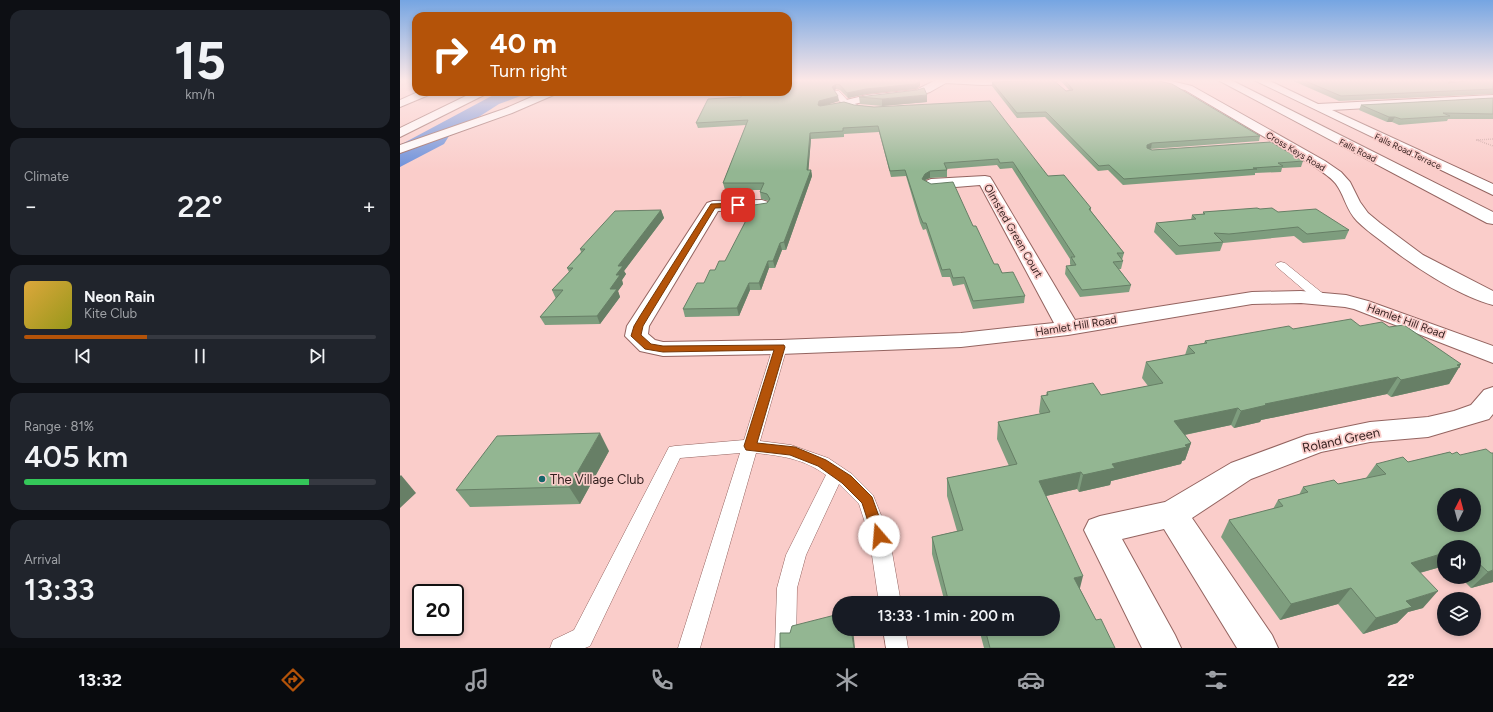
<!DOCTYPE html>
<html lang="en">
<head>
<meta charset="utf-8">
<style>
	:root { --surface:#171b24; --page:#20242c; --text:#f1f3f6; --muted:#9ea1a6; --line:#363941; --accent:#b45309 }
	body { margin:0; font-family:Figtree,sans-serif; background:var(--page); color:var(--text); height:100vh; display:flex; flex-direction:column; font-size:15px; white-space:nowrap }
	* { box-sizing:border-box; margin:0 }
	p { font-size:13px; color:var(--muted) }
	.icon { flex:none; width:22px; height:22px; fill:none; stroke:currentColor; stroke-width:2; stroke-linecap:round; stroke-linejoin:round }
	.map { position:relative; flex:1; overflow:hidden }
	.drawer { display:flex; flex-direction:column; gap:10px; padding:10px; background:#0d0f14; width:400px }
	.drawer>* { flex:none }
	.banner { position:absolute; left:12px; top:12px; width:380px; height:84px; border-radius:12px; box-shadow:0 2px 6px #0003; background:#b45309; color:#fff; overflow:hidden }
	.needle { width:26px; rotate:6deg }
	.fabs { position:absolute; left:1037px; top:488px; display:grid; gap:8px }
	.fabs a { display:grid; place-items:center; width:44px; height:44px; border-radius:50%; background:var(--surface); box-shadow:0 2px 6px #0003; font-size:20px }
	.speed { position:absolute; left:12px; top:584px; display:flex; gap:8px; font-size:20px; font-weight:700; text-align:center }
	.speed>* { display:grid; place-content:center; width:52px; height:52px; border-radius:50%; background:var(--surface); box-shadow:0 2px 6px #0003; line-height:1 }
	.speed .limit { border:2px solid #111; border-radius:6px; background:#fff; color:#111 }
	.pin { position:absolute; display:grid; place-items:center; width:34px; height:34px; color:#fff; margin:-17px; border-radius:8px; box-shadow:0 2px 6px #0006 }
	.me { position:absolute; width:44px; margin:-22px; rotate:342deg; stroke-linejoin:round; filter:drop-shadow(0 0 3px #0008) }
	.turn { display:flex; align-items:center; gap:14px; height:84px; padding:0 12px; font-size:18px }
	.turn .icon { width:52px; height:52px; stroke-width:2.5 }
	.turn b { display:block; font-size:28px; line-height:34px }
	.big { font-size:30px; font-weight:600; line-height:1.1 }
	.drawer .card { flex:1; display:flex; flex-direction:column; justify-content:center; gap:6px; min-width:0; padding:0 14px; border-radius:12px; background:var(--page) }
	.drawer .dial { align-items:center; gap:0 }
	.dial b { font-size:52px; line-height:1 }
	.song { display:flex; align-items:center; gap:12px }
	.cover { width:48px; height:48px; border-radius:6px; background:linear-gradient(135deg,hsl(40 70% 55%),hsl(60 70% 35%)) }
	.played { height:4px; border-radius:2px; background:linear-gradient(90deg,var(--accent) 35%,var(--line) 35%) }
	.keys { display:flex; justify-content:space-around; direction:ltr }
	.heat { display:flex; justify-content:space-between; align-items:center; font-size:22px; direction:ltr }
	.charge { height:6px; border-radius:3px; background:linear-gradient(90deg,#34c759 81%,var(--line) 0) }
	.trip { position:absolute; left:432px; top:596px; width:228px; height:40px; border-radius:20px; background:var(--surface); box-shadow:0 2px 6px #0003; font-weight:600; line-height:40px; text-align:center }
	.menu { display:flex; height:64px; justify-content:space-around; align-items:center; background:#090b0e; color:var(--muted) }
	.menu .icon { width:28px; height:28px }
	.menu .active { color:var(--accent) }
	.menu b { font-size:18px; color:var(--text) }
	main { display:flex; flex:1; min-height:0 }
	.map>svg:first-child { display:block }
</style>
</head>
<body>
<main>
<section class="drawer">
<div class="card dial"><b>15</b><p>km/h</p></div>
<div class="card"><p>Climate</p>
<div class="heat"><a>−</a><b class="big">22°</b><a>+</a></div>
</div>
<div class="card">
<div class="song"><i class="cover"></i><div><b>Neon Rain</b><p>Kite Club</p></div></div>
<div class="played"></div>
<div class="keys"><svg class="icon" aria-label="previous" viewBox="0 0 24 24"><path d="M18 5L8 12l10 7zM5 5v14"/></svg><svg class="icon" aria-label="pause" viewBox="0 0 24 24"><path d="M8 5v14M16 5v14"/></svg><svg class="icon" aria-label="next" viewBox="0 0 24 24"><path d="M6 5l10 7-10 7zM19 5v14"/></svg></div>
</div>
<div class="card"><p>Range · 81%</p><b class="big">405 km</b><div class="charge"></div></div>
<div class="card"><p>Arrival</p><b class="big">13:33</b></div>
</section>
<div class="map">
<svg width="1093" height="648" viewBox="0 0 1093 648">
	<rect width="100%" height="100%" fill="#facdca"/>
	<path fill="#6a8fda" d="M99 92H131L99 104 49 136 44 144 0 167V145Z"/>
	<g fill="none" stroke-linecap="round" stroke-linejoin="round">
		<g stroke="#946460" stroke-width="1">
			<path id="service" d="M435 91H439L448 101 462 107C453 113 434 101 435 91Z
				M881 262 885 263 926 296 928 299 926 302H918L877 267 875 265 877 263Z
				M380 343 385 344 387 347 360 441 391 445 428 458 452 474 473 495 489 535 501 603H479L469 535 459 504 439 484 406 555 397 588 396 646 395 648H375L377 588 386 555 426 475C404 459 383 456 356 453L300 648H278L340 453 280 458 190 646 185 648H150L153 640 174 630 269 447 275 446 344 440 373 347 375 344Z
				M483 629H505L508 648H486Z"/>
		</g>
		<g stroke="#946460" stroke-width="2">
			<path id="minor" d="M536 80H658L653 83 582 85 546 83 530 92 517 96 467 101 446 106 440 103 442 101 467 95 516 90Z
				M747 80H767L792 86 925 161 941 172 950 182 960 202 968 213 980 223 1023 255 1093 291V305C1057 296 1009 263 980 240 972 234 964 228 957 221 947 211 945 198 938 187 933 178 923 173 915 167L785 90 748 82Z
				M854 80H868L918 104 1093 95V101L932 110 1093 184V195Z
				M585 176 590 177 592 180 675 320 852 292 901 291 946 295 968 301 1093 346V363L954 309 945 307 901 303 852 304 668 335 561 347 380 354 263 356 240 351 225 336 227 326 305 206 307 203 313 201 362 200 368 202 370 205 368 208 362 210 318 211 249 326 248 334 255 340 263 342 380 340 561 333 654 323 580 185 531 189 526 187 523 184 526 181 531 179Z
				M1093 387V414L1089 419 1028 437 970 442 921 452 851 479 792 518 872 635 878 648H837L764 529 722 539 775 635 781 648H742L684 530 689 520 700 516 765 502 831 463 907 435 970 422 1028 417 1054 411 1071 405 1084 390Z"/>
		</g>
		<g stroke="#946460" stroke-width="2">
			<path id="secondary" d="M818 80H831L1093 212V224L1087 223Z"/>
		</g>
		<g stroke="#946460" stroke-width="2">
			<path id="motorway" d="M18 92H32L31 94 0 107V100Z
				M74 92H87L86 94 0 137V128Z
				M143 92H157L156 94 112 113 0 153V145L104 109Z"/>
		</g>
		<path stroke="#ac8886" stroke-width="1.5" stroke-dasharray="0.5 1.5" stroke-linecap="butt" d="M1093 139 1077 140 1093 146"/>
		<use href="#service" fill="#fff" fill-rule="evenodd"/>
		<use href="#minor" fill="#fff" fill-rule="evenodd"/>
		<use href="#secondary" fill="#fff" fill-rule="evenodd"/>
		<use href="#motorway" fill="#fff" fill-rule="evenodd"/>
		<path stroke="#4c3534" stroke-width="1" d="M0 81 3 80"/>
	</g>
	<path fill="#7e9d7e" d="M388 80 520 86 516 89 467 94 448 98 440 90 436 89 434 90 439 101 423 106 454 105 474 107 648 176 691 208V211L724 253 722 260 723 261 721 269H719L731 285 729 292 680 297 665 274 666 266H671L670 264V259L612 168 600 169 597 165 546 169 547 170V177L530 178 525 180 573 226 594 264 625 296 624 303 573 309 564 284 553 286 550 277H542L526 229 523 230 520 223 506 176 491 177 479 132 444 134V137L411 139 408 170H411L412 176 386 250H382L375 268H369L361 290H350L339 316 285 317 283 309 315 270 325 261 369 201 361 199 360 192 361 190H325L323 183 346 125 298 128 296 123 341 97Z
		M660 80H754L860 136 859 141 750 149 752 150 903 161 901 167 882 168 881 172 855 173V175L723 185 708 170 698 171 645 117 617 118 592 86V82L666 91 669 90Z
		M891 80H1056L1054 82 1093 80V94L939 101Z
		M459 97 527 102 482 106 460 104Z
		M1093 98V119H1048L1047 121 999 125 992 122H987L959 110 961 105Z
		M860 209 878 212 949 230 945 239 903 243 894 236 823 243 820 251 776 255 754 232 756 223 791 220 792 215 803 214V212Z
		M261 210 264 218 224 271 226 274 222 280 223 284 218 291 220 297 200 324 145 325 140 317 156 299 152 290 169 272 167 268 181 252 180 249Z
		M960 326 989 327 1061 364 1049 384 991 397 987 394 861 420 860 422 834 428 831 425 785 435 791 443 785 460 782 461 781 464 711 481 710 485 679 492 677 489 646 496 680 589 696 620 715 648H584L579 629H653V603H545L532 554V537L557 531 547 496V478L609 466 597 439 598 422 640 414 639 412 641 396 646 395 647 392 701 395 748 386 742 378 746 362 785 355 788 346 804 343 805 341 893 329Z
		M209 451 180 504 70 507 56 490Z
		M1050 452 1093 582 1071 588 1060 577H1074V547H1044V566L1020 573 1023 608 1008 612 997 623 963 634 938 604 880 620 821 537 829 520 873 509 878 500 899 495 903 487 938 484 966 478 976 464 1008 462Z"/>
	<path fill="#677f66" d="M1051 80H1056L1046 87 1048 83Z
		M520 82V86L516 89 467 94 448 98 447 93 466 89Z
		M436 84V89L433 92 432 87Z
		M527 95V102L482 106V99Z
		M438 96 439 101 420 107 418 105 419 101Z
		M989 117H995L992 122H987Z
		M410 133 411 139 408 176 407 170Z
		M752 143 751 148 746 151 747 145Z
		M411 170 412 176 386 250 384 242Z
		M530 171V178L525 180 522 185V179L525 174Z
		M261 210 264 218 224 271 226 274 222 280 223 284 218 291 220 297 200 324 197 316 216 275 218 266Z
		M380 243 382 250 375 268 373 261Z
		M368 261 369 268 361 290 359 283Z
		M349 283 350 290 339 316 337 308Z
		M1061 364 1049 384 991 397 1001 380Z
		M998 377 987 394 861 420 860 422 834 428 841 411 865 404Z
		M838 408 831 425 769 438 774 421Z
		M200 433 209 451 180 504 169 487Z
		M791 443 785 460 782 461 781 464 711 481 710 485 679 492 683 475 712 464Z
		M681 472 677 489 637 498 639 481Z
		M1 475 16 493 0 508V476Z
		M1044 553V566L997 579 1011 563Z
		M1093 570V582L1071 588 1088 572Z
		M683 576 679 592 674 578Z
		M951 588 938 604 880 620 891 604Z
		M1038 591 1023 608 1008 612 997 623 963 634 976 618 1006 601Z
		M451 629H453L455 648H454Z"/>
	<path fill="#93b692" stroke="#677f66" fill-rule="evenodd" d="M388 80H519L520 82 515 84 466 89 447 93 440 85 436 84 432 87 438 96 419 101 418 105 420 106 444 102 454 105 474 107 590 101 648 176 664 175 691 208 689 209 724 253H717L723 261 713 262 731 285 682 290 666 266 676 265 671 257H675L613 162 600 163 598 159 544 163 547 170 530 171 525 174 522 179 531 184 553 182 573 226H576L594 264H598L602 273 613 272 625 296 573 301 564 277 553 278 550 269 542 270 526 223H523L520 216 505 170 490 171 478 126 443 128V131L410 133 407 170H411L384 242 380 243 373 261H368L359 283H349L337 308 283 309 297 283H304L310 270H315L319 261H325L354 205 367 203 370 199 367 194 360 192 364 183H323L348 120 296 123 308 99 341 97 342 92H388Z
		M653 80 666 91 673 90 665 80H754L772 84 860 136 752 143 747 145V148L752 150 871 142 903 161 878 163 883 166 853 168 857 169 724 179 709 165 699 166 646 112 617 113 592 82Z
		M903 80H1051L1048 83 1074 80H1093V89L941 96Z
		M524 88 527 95 482 99 459 97 517 90Z
		M1093 98V114L1043 113 1050 116 1001 119 995 117H989L961 105Z
		M857 208 860 209 872 208 878 212 916 209 949 230 907 234 898 227 829 234 814 233 823 242 779 246 756 223 796 219 792 215 805 214 803 212Z
		M261 210 218 266H223L216 275H220L210 289H217L197 316 140 317 163 290H152L173 268H167L185 249H180L215 211Z
		M951 319 960 326 982 322 989 327 1004 325 1061 364 1057 365 1060 367 1001 380 998 377 865 404 867 405 841 411 838 408 774 421 791 443 785 445 787 447 712 464 715 468 683 475 681 472 639 481 683 576 674 578 696 620 701 619 715 648H590L585 629H653V603H577V602L575 603H549L532 537 563 530 547 478 617 464 598 422 650 412 641 396 648 395 647 392 693 383 701 395 763 383 746 362 795 353 788 346 807 343 805 341 889 326 893 329Z
		M200 433 169 487 56 490 97 436Z
		M1086 449 1091 453H1093V570L1088 572 1074 559V547H1044V553L1011 563 1038 591 1006 601 1012 607 976 618 951 588 891 604 829 520 883 506 878 500 908 492 903 487 934 480 938 484 986 474 976 464 1003 457 1008 462 1050 452 1052 454 1057 452 1060 455ZM1044 495H1074V525H1044Z
		M439 614V629H451L454 648H380V633H390L392 626Z"/>
	<linearGradient id="sky" x2="0" y2="1"><stop stop-color="#75a5e2"/><stop offset="0.47" stop-color="#fde8e7"/><stop offset="1" stop-color="#fde8e7" stop-opacity="0"/></linearGradient>
	<rect width="1093" height="171" fill="url(#sky)"/>
	<path fill="#b45309" stroke="#753606" d="M338 203 340 204V207L315 208 249 316 243 326 241 335 251 344 263 346 384 345 385 347 357 443 395 447 426 460 451 476 472 497 486 536 484 540 479 541 474 540 462 503 442 483 418 466 390 455 346 450 344 446 374 350 263 352 245 349 231 336 234 326 240 316 311 204Z"/>
	<circle fill="#16656b" stroke="#facdca" stroke-width="1.5" cx="142" cy="479" r="4"/>
	<g text-anchor="middle" dominant-baseline="central" stroke-width="3.5" stroke-linejoin="round" paint-order="stroke">
		<g font-size="9" fill="#331f1e" stroke="#facdca">
			<text transform="translate(958 150) rotate(27)">Falls Road</text>
			<text transform="translate(896 151) rotate(31)">Cross Keys Road</text>
			<text transform="translate(1008 151) rotate(25)">Falls Road Terrace</text>
		</g>
		<g font-size="11" fill="#331f1e" stroke="#facdca">
			<text transform="translate(613 231) rotate(60)">Olmsted Green Court</text>
			<text transform="translate(1006 321) rotate(20)">Hamlet Hill Road</text>
			<text transform="translate(676 326) rotate(-9)">Hamlet Hill Road</text>
		</g>
		<g font-size="13" fill="#331f1e" stroke="#facdca">
			<text transform="translate(941 440) rotate(-12)">Roland Green</text>
		</g>
		<g font-size="13" fill="#331f1e" stroke="#facdca" text-anchor="start">
			<text x="150" y="479">The Village Club</text>
		</g>
	</g>
</svg>
<div class="fabs">
<a><svg class="needle" viewBox="-14 -14 28 28"><path d="M0-13l5 13h-10z" fill="#e53935"/><path d="M0 13l5-13h-10z" fill="#9ea1a6"/></svg></a>
<a><svg class="icon" aria-label="sound" viewBox="0 0 24 24"><path d="M4 9h4l5-4v14l-5-4H4zM17 9q2 3 0 6"/></svg></a>
<a><svg class="icon" aria-label="layers" viewBox="0 0 24 24"><path d="M12 4l9 5-9 5-9-5zM3 14l9 5 9-5"/></svg></a>
</div>
<div class="speed"><div class="limit">20</div></div>
<div class="pin" style="left:338px;top:205px;background:#d93025"><svg class="icon" aria-label="arrive" viewBox="0 0 24 24"><path d="M6 21V4h12l-3 4 3 4H6"/></svg></div>
<svg class="me" style="left:479px;top:536px" viewBox="-20 -20 40 40"><circle r="19" fill="#fff"/><path d="M0-13L10 11 0 6-10 11z" fill="#b45309"/></svg>
<div class="trip">13:33 · 1 min · 200 m</div>
<div class="banner">
<div class="turn"><svg class="icon" aria-label="right" viewBox="0 0 24 24"><path d="M7 20v-9h11M14 6l5 5-5 5"/></svg><div><b>40 m</b>Turn right</div></div>
</div>
</div>
</main>
<nav class="menu">
<b>13:32</b>
<svg class="icon active" aria-label="directions" viewBox="0 0 24 24"><path d="M12 3l9 9-9 9-9-9zM9 14v-3h6M13 9l2 2-2 2"/></svg>
<svg class="icon" aria-label="music" viewBox="0 0 24 24"><path d="M9 18V5l10-2v13"/><circle cx="6" cy="18" r="3"/><circle cx="16" cy="16" r="3"/></svg>
<svg class="icon" aria-label="phone" viewBox="0 0 24 24"><path d="M5 4h4l2 5-3 2q2 4 5 5l2-3 5 2v4C11 20 4 13 5 4z"/></svg>
<svg class="icon" aria-label="climate" viewBox="0 0 24 24"><path d="M12 3v18M4 7l16 10M4 17L20 7"/></svg>
<svg class="icon" aria-label="car" viewBox="0 0 24 24"><path d="M5 17H2v-5l4-1 3-4h7l3 4 3 1v5h-3M9 17h6M6 11h13"/><circle cx="7" cy="17" r="2"/><circle cx="17" cy="17" r="2"/></svg>
<svg class="icon" aria-label="filters" viewBox="0 0 24 24"><path d="M4 7h16M4 17h16"/><circle cx="9" cy="7" r="2"/><circle cx="15" cy="17" r="2"/></svg>
<b>22°</b>
</nav>
</body>
</html>
